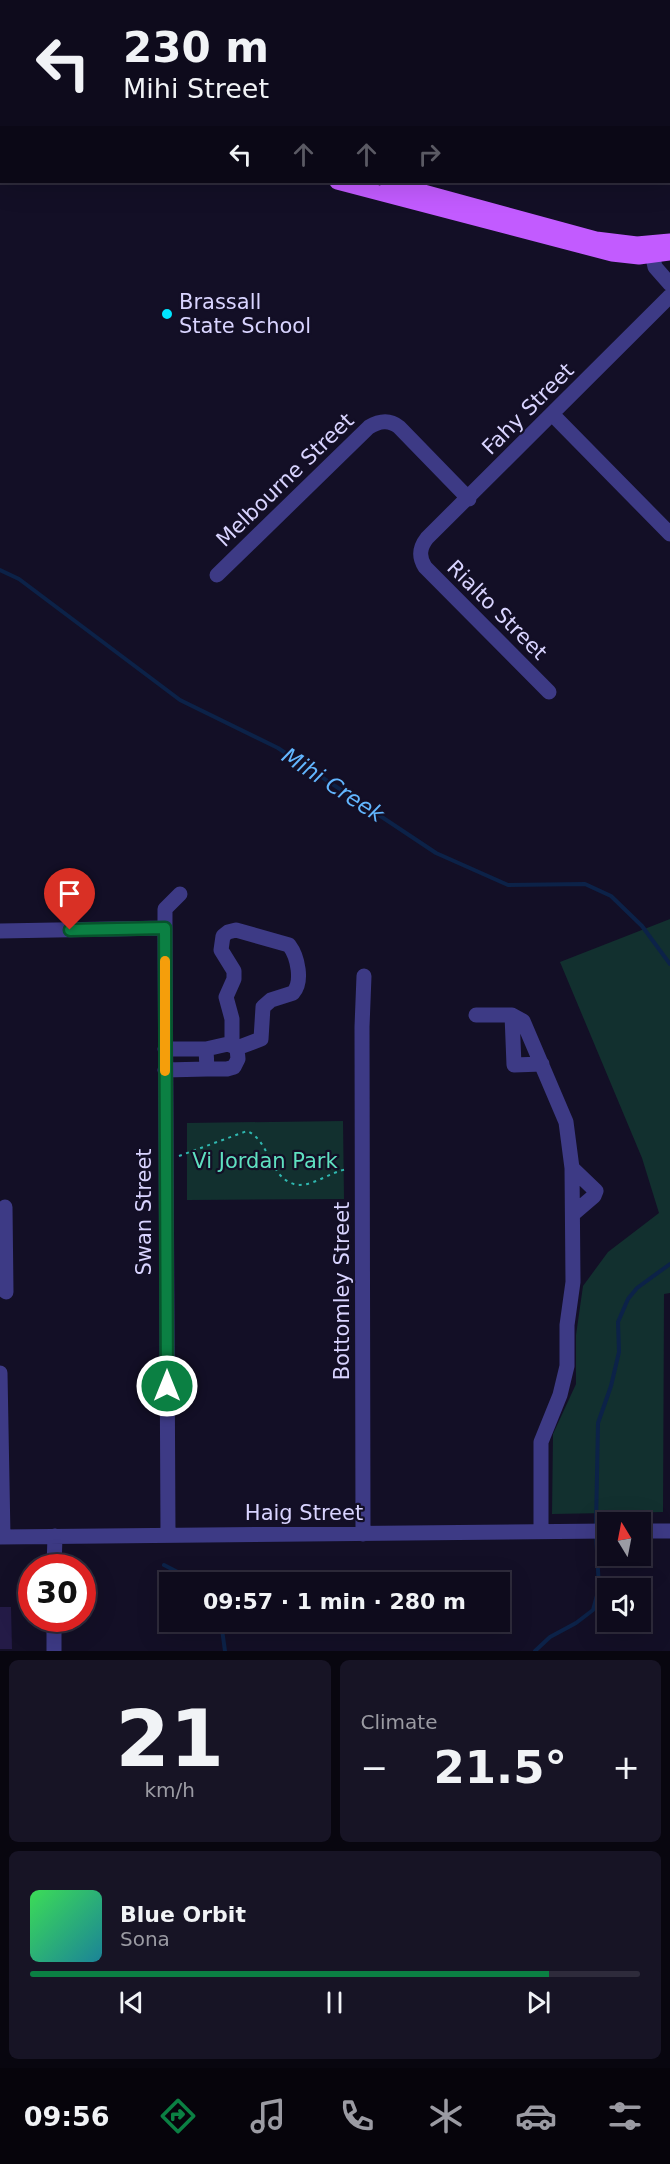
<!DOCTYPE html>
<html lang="en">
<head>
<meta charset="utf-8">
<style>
	:root { --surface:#0e0b1c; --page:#171425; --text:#f1f3f6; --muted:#9b9ba3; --line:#2e2b3b; --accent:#0b8043 }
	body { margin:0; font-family:"DejaVu Sans",sans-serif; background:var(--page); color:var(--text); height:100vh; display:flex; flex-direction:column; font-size:22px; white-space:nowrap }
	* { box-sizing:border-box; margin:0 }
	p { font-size:20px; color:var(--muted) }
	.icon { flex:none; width:33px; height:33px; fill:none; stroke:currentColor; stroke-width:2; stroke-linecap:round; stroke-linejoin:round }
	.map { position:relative; height:1651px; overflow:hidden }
	.panel { display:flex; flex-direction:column; gap:9px; padding:9px; background:#08060f; flex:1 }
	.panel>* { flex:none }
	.banner { position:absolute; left:0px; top:0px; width:670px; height:183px; box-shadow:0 6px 24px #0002,0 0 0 2px var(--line); background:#0e0b1c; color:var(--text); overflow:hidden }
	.needle { width:39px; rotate:350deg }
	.tools { position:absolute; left:597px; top:1512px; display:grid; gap:12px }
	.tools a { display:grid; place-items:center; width:54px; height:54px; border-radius:0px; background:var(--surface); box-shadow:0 6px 24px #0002,0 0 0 2px var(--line); font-size:30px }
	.speed { position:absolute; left:18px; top:1554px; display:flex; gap:12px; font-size:30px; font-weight:700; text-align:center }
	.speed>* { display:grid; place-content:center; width:78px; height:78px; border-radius:50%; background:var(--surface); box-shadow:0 6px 24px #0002,0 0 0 2px var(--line); line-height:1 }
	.speed .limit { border:9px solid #d22; background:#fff; color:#111 }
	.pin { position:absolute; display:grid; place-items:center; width:51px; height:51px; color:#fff; margin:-62px -26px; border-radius:50% 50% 50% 0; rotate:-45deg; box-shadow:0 0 6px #0007 }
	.pin .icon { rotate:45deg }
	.me { position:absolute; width:66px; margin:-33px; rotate:0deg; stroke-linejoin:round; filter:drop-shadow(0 0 4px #0008) }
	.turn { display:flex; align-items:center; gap:21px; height:126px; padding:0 24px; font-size:27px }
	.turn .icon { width:78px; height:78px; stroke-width:2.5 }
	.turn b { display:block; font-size:42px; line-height:51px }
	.lanes { display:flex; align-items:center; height:57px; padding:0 24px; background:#0003; justify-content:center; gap:30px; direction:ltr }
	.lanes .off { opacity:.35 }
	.big { font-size:45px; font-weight:700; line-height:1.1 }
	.panel .tile { flex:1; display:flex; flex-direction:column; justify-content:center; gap:9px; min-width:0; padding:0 21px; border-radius:9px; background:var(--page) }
	.panel .dial { align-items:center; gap:0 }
	.dial b { font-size:78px; line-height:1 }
	.song { display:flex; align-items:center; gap:18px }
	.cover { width:72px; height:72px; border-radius:9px; background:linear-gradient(135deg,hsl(130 70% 55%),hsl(190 70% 35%)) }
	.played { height:6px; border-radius:3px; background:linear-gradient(90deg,var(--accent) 85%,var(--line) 85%) }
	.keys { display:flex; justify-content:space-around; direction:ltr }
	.heat { display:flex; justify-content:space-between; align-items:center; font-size:33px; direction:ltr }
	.panel .tiles { flex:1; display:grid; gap:9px; grid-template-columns:1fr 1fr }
	.tile:last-child { grid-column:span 2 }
	.trip { position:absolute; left:159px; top:1572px; width:351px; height:60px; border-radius:0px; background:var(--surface); box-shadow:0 6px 24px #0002,0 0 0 2px var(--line); font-weight:700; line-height:60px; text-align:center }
	.tab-bar { display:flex; height:96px; justify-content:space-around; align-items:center; background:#06040b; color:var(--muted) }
	.tab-bar .icon { width:42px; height:42px }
	.tab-bar .active { color:var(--accent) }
	.tab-bar b { font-size:27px; color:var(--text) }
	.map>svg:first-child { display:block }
</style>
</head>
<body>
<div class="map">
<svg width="670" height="1651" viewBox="0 0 670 1651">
	<rect width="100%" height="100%" fill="#130f26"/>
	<path fill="#12302f" d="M670 919V1293L664 1294 663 1512 552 1514 553 1434 576 1384V1335L583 1286 608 1252 659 1213 642 1158 560 962Z
		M343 1121 344 1199 187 1200V1123Z"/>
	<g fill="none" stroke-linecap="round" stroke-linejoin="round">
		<path stroke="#0c2248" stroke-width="4" d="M0 570 19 579 180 700 278 748 436 853 508 885 585 884 611 896 642 926 670 964
			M596 1526 598 1423 611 1386 619 1352 618 1322 628 1299 637 1288 670 1264
			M164 1565 197 1582
			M221 1622 225 1651
			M535 1651 550 1637 576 1623 593 1610 599 1588 596 1534"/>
	</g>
	<path fill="#241b47" d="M0 1607H11L12 1649H0Z"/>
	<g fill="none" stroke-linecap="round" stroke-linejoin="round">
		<path stroke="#2fb8b0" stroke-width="2" stroke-dasharray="3 4.5" stroke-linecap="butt" d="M179 1156 247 1131C269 1140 269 1174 291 1183 308 1191 330 1171 348 1169"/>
		<path stroke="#3d3a85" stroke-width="15" d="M154 0 155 2
			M217 2V0
			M650 244 655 267 670 284
			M553 415 670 534
			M217 575 369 427C379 421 389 419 399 427L469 499
			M549 692 425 567C418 556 420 547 427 538L670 296
			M0 931 165 928
			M476 1015H512L523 1021 566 1122 572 1168 573 1282 567 1325V1366L560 1395 541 1442V1532
			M512 1015 514 1065 542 1064
			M232 1045V1019L226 997 234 979V971L221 950 223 936 228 932 236 930 289 945C298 957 303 982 293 993L271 1000 263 1007 261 1039 237 1048
			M165 1049H206L228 1044 237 1048 238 1059 234 1067 227 1069H207L206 1049
			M165 1070 207 1069
			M572 1168 596 1191 594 1196 573 1214
			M5 1207 6 1292
			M0 1373 3 1537
			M640 1531H670
			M363 1534 362 1027 364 976
			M168 1535 165 928V909L180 894
			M0 1537 608 1531
			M54 1568 55 1536
			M54 1651V1618"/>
		<path stroke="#c25bff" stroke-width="15" d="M0 102H2
			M0 121H2
			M337 182 612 254 639 257 670 253
			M387 182 596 239 637 244 670 241"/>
	</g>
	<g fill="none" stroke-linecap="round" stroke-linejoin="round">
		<g stroke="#07532c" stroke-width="15">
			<path id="route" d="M70 930 165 928 167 1386"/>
		</g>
		<use href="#route" stroke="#0b8043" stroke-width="10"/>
		<path stroke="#f59e0b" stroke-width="10" d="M165 961V1071"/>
	</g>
	<circle fill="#00e5ff" stroke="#130f26" stroke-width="2" cx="167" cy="314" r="6"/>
	<g text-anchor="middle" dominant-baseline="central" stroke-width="4.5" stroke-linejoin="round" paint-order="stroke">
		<g font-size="21" fill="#d9d4ff" stroke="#130f26" text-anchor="start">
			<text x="179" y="302">Brassall<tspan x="179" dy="24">State School</tspan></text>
		</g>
		<g font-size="21" fill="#d9d4ff" stroke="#130f26">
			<text transform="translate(528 409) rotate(-45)">Fahy Street</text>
			<text transform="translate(285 480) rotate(-44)">Melbourne Street</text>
			<text transform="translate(497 610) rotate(45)">Rialto Street</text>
			<text transform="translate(144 1212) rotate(-90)">Swan Street</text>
			<text transform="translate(342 1291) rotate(-90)">Bottomley Street</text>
			<text x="304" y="1513">Haig Street</text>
		</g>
		<g font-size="21" fill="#5fe0c0" stroke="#130f26">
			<text x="265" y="1161">Vi Jordan Park</text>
		</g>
		<g font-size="22" font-style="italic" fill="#62b6ff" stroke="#130f26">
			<text transform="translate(333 785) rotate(33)">Mihi Creek</text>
		</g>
	</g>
</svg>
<div class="tools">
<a><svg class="needle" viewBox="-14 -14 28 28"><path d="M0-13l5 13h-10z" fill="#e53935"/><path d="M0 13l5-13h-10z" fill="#9b9ba3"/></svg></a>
<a><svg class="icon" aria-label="sound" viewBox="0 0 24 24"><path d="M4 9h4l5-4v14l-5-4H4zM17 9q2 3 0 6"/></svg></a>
</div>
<div class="speed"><div class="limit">30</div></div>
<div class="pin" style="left:70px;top:930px;background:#d93025"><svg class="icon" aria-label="arrive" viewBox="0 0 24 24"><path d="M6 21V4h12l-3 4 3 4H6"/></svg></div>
<svg class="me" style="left:167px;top:1386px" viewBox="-20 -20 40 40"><circle r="17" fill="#0b8043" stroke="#fff" stroke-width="3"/><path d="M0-11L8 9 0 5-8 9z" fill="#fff"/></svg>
<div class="trip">09:57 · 1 min · 280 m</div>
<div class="banner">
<div class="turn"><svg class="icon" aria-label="left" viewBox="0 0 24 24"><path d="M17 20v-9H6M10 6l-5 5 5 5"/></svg><div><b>230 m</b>Mihi Street</div></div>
<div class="lanes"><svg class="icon" aria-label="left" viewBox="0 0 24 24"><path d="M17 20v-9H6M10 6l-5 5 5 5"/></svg><svg class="icon off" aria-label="ahead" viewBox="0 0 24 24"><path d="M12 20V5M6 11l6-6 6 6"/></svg><svg class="icon off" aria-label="ahead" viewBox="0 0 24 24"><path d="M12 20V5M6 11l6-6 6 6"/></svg><svg class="icon off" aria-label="right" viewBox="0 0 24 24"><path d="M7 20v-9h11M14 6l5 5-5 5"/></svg></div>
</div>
</div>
<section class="panel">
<div class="tiles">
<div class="tile dial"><b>21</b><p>km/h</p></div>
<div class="tile"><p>Climate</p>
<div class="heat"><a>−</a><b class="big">21.5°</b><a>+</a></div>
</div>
<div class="tile">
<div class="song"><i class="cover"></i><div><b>Blue Orbit</b><p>Sona</p></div></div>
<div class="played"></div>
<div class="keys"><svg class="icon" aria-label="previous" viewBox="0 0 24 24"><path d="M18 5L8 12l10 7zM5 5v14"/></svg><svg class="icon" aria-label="pause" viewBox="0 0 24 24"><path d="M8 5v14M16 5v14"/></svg><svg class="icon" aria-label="next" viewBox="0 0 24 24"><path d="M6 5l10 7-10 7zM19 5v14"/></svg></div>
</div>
</div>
</section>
<nav class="tab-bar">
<b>09:56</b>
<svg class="icon active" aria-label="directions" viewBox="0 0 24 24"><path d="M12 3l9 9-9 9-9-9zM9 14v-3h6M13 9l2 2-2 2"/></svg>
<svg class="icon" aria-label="music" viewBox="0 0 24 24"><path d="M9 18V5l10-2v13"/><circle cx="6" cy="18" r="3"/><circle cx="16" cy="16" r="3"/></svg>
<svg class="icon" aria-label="phone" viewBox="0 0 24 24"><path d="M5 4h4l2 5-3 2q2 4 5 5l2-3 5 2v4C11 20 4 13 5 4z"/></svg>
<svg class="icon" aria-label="climate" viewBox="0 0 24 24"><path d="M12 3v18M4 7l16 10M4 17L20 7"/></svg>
<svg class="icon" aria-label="car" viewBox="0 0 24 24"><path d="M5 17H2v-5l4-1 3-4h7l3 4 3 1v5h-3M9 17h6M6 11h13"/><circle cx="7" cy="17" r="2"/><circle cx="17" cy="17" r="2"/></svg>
<svg class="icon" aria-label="filters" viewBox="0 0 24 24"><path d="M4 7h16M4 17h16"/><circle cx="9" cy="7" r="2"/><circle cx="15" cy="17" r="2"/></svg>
</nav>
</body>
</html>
